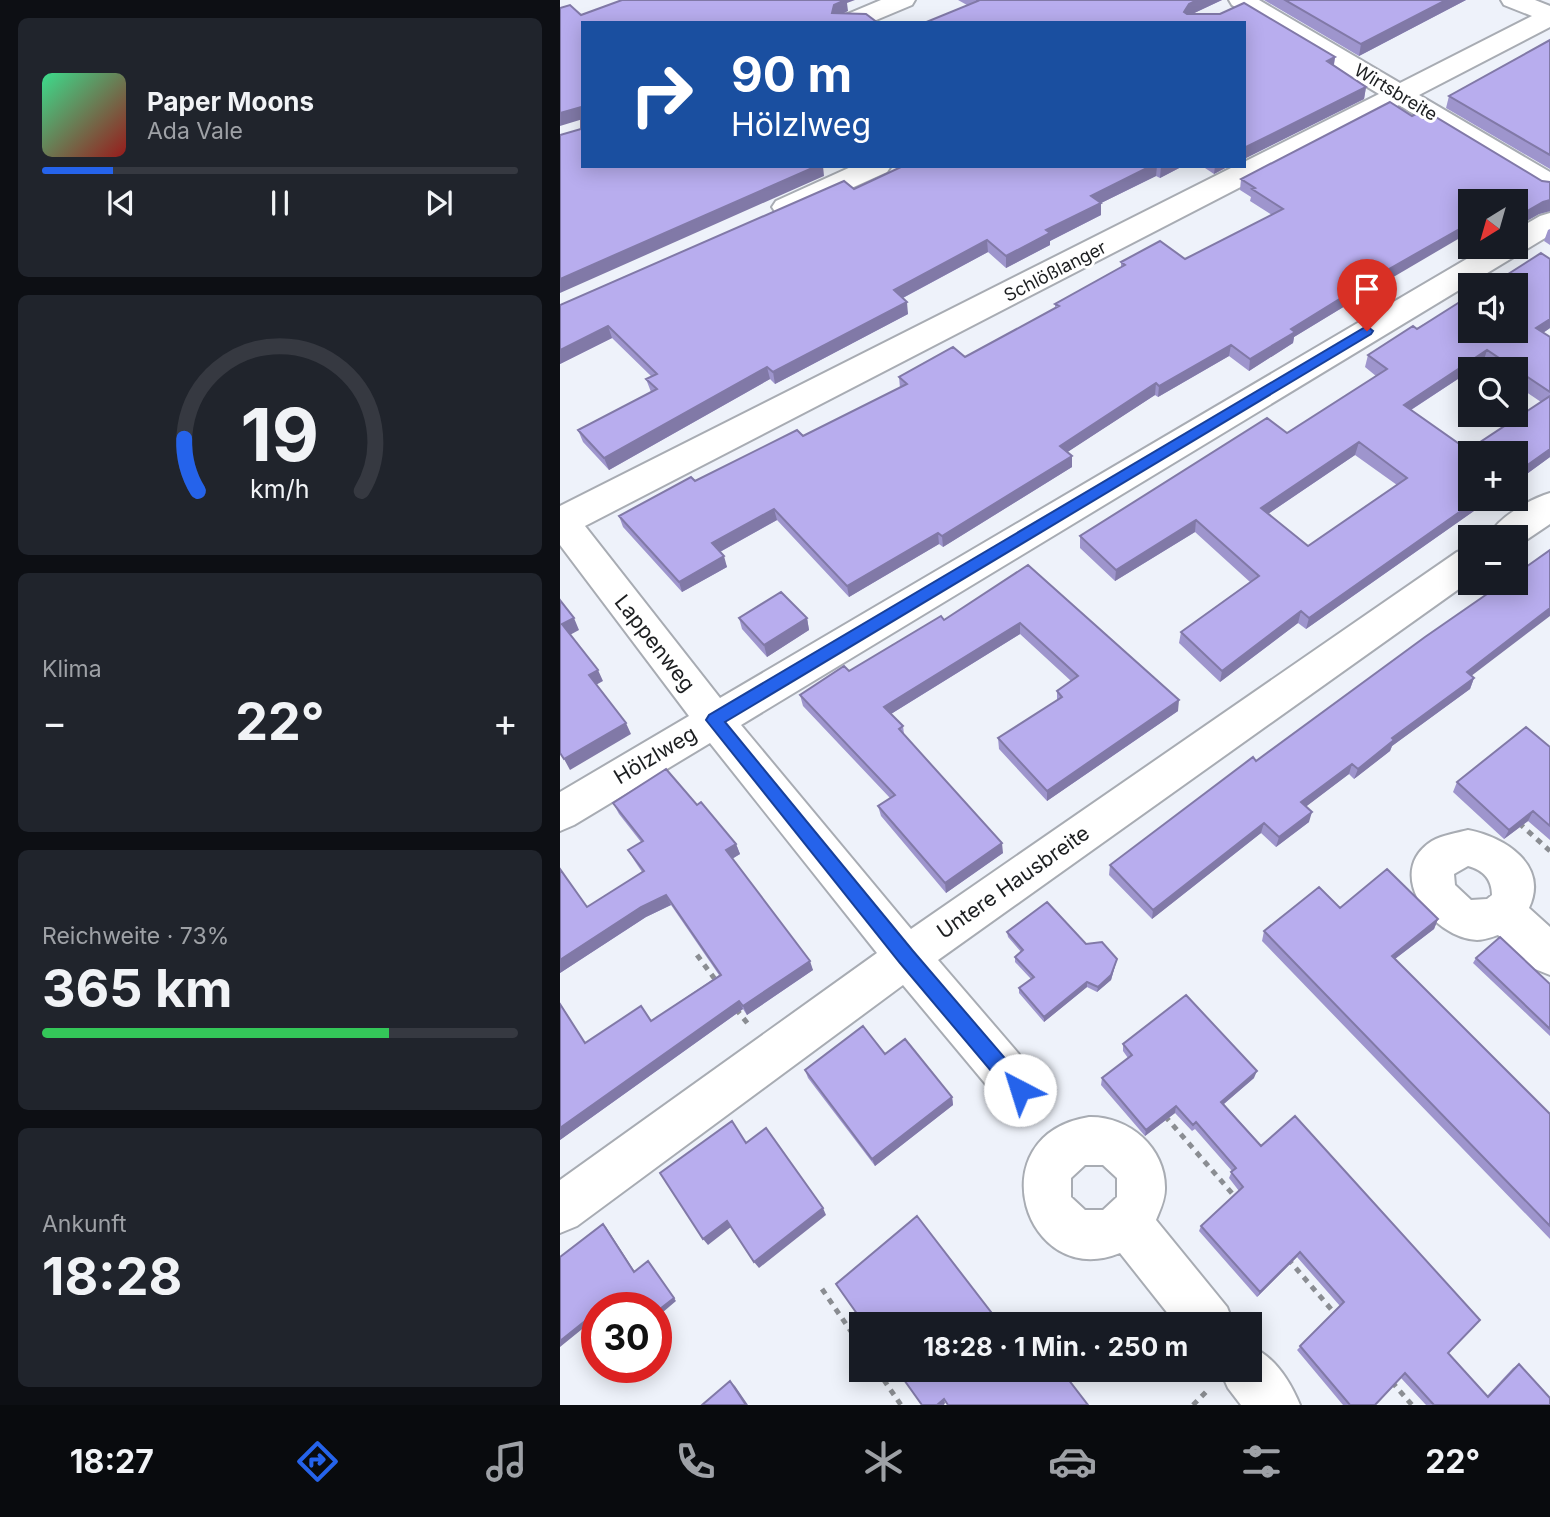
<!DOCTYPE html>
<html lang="de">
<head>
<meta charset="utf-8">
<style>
	:root { --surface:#171b24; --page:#20242c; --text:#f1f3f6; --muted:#9ea1a6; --line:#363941; --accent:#2563eb }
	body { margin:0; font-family:Inter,sans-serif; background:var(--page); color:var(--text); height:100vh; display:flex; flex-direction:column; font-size:26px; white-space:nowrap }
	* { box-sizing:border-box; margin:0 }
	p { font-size:23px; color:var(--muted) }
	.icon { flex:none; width:38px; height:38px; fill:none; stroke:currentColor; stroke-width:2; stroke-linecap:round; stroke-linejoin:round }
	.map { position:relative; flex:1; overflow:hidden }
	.drawer { display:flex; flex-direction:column; gap:18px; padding:18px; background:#0d0f14; width:560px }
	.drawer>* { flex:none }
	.guide { position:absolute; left:21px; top:21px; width:665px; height:147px; border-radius:0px; box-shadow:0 4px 18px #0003; background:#1a4fa0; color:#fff; overflow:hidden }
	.needle { width:46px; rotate:217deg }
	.buttons { position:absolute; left:898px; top:189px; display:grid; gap:14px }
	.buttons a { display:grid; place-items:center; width:70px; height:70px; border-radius:0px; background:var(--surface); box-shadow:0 4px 18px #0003; font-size:35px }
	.speed { position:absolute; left:21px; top:1292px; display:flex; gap:14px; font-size:35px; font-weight:700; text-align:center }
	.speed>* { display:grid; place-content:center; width:91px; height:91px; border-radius:50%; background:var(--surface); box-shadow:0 4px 18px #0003; line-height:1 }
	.speed .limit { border:10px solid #d22; background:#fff; color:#111 }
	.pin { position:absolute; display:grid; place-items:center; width:60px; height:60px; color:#fff; margin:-72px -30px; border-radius:50% 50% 50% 0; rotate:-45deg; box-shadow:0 0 7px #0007 }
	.pin .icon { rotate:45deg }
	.me { position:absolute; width:77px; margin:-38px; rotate:320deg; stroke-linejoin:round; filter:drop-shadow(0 0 5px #0008) }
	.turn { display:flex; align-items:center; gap:24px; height:147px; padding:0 35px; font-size:32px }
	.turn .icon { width:91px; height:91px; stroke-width:2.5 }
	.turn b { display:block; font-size:49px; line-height:60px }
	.big { font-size:52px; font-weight:700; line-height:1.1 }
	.drawer .card { flex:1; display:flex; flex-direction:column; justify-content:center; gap:10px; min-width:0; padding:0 24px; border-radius:10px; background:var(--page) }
	.drawer .dial { align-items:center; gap:0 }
	.dial svg { height:182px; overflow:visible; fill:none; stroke:var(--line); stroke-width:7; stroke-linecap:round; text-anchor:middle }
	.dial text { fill:var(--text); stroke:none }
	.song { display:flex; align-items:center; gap:21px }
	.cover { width:84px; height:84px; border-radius:10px; background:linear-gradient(135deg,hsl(150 70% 55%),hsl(0 70% 35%)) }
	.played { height:7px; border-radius:4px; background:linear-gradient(90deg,var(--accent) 15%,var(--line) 15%) }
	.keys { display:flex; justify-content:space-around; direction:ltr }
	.heat { display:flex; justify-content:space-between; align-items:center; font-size:38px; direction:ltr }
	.charge { height:10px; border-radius:5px; background:linear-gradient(90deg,#34c759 73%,var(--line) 0) }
	.trip { position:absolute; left:289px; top:1312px; width:413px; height:70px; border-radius:0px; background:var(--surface); box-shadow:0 4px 18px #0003; font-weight:700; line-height:70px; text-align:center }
	.dock { display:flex; height:112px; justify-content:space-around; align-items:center; background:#090b0e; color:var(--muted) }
	.dock .icon { width:49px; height:49px }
	.dock .active { color:var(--accent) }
	.dock b { font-size:32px; color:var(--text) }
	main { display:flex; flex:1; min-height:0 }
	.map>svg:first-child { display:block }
</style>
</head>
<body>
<main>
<section class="drawer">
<div class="card">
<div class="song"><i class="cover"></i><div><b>Paper Moons</b><p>Ada Vale</p></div></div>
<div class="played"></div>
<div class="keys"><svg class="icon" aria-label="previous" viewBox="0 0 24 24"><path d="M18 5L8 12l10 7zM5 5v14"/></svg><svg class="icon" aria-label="pause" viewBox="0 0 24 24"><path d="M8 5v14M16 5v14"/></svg><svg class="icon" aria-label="next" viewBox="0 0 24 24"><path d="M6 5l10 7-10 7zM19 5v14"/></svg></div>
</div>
<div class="card dial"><svg viewBox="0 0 100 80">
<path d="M14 69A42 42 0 1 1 86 69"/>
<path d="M14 69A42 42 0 0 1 8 46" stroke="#2563eb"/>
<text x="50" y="56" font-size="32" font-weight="700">19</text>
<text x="50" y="72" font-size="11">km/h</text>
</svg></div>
<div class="card"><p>Klima</p>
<div class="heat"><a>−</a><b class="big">22°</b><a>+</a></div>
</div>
<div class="card"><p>Reichweite · 73%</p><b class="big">365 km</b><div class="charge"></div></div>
<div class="card"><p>Ankunft</p><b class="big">18:28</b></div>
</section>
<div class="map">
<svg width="990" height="1405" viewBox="0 0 990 1405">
	<rect width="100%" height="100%" fill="#eef2fa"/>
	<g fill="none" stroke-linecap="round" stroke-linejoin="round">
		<g stroke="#a8acb3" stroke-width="4">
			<path id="street" d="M321 0H355L352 5 309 23H275L278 18Z
				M669 0H699L840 83 972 16 944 5 941 0H975L990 6V27L859 95 990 172V193L980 190 839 105 25 526 160 698 927 247H956V230L980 216 990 213V235L181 725 351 929 897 552 910 548V581L378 960 476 1074 483 1090 476 1106 460 1113 444 1106 343 985 17 1226 0 1233V1180L317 953 150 743 14 825 0 831V792L129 716 0 545V506L675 166H684V162L819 94 672 5Z
				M293 166H331L327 172 236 213 226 216 216 213 212 207 216 201Z
				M990 493V524L956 547V537H928C937 518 970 499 990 493Z
				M908 830C945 837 989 865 969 908L990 927V975L975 969 938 935C932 937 924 940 917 940 872 938 823 872 872 841 882 835 897 833 908 830ZM908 866C923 870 932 879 932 895L927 899 911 900 895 885 894 874Z
				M529 1117C569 1116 606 1148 605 1189 605 1200 600 1210 596 1220L667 1307 674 1325H617L560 1253C465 1292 416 1135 529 1117ZM525 1165H543L557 1178V1197L543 1210H525L511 1197V1178Z
				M690 1346C714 1356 730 1381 740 1405H681L668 1388 660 1370H690Z"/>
		</g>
		<path stroke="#8a8d92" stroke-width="5" stroke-dasharray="6 6" stroke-linecap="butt" d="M959 823 990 851
			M137 955 157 982
			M176 1009 188 1024
			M605 1116 677 1199
			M728 1259 777 1316
			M262 1289 301 1346
			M317 1370 341 1405
			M832 1382 852 1405
			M633 1405 647 1391"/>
		<use href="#street" fill="#fff" fill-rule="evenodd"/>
	</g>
	<path fill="#9e95cd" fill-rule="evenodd" d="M398 0H662L632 14H660L684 3 775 57 774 65 806 87 804 99 684 159V23H364L407 5Z
		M704 0H906L799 56Z
		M990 40V169L886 108 889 96Z
		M852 116 982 181 990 182V211L979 214 958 226 956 224V201H910L813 289 734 337 733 343 689 371 669 356 598 397 595 395 507 452 512 456V467L383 547 379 544 289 597 217 520 160 552 167 567 122 592 63 527 59 516 135 481 243 436 340 388 339 377 405 357 495 309V304L561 267V262L625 259 712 215 690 201 691 197 680 190 681 179Z
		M343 166H623L600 178 596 176 541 203V215L490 241V245L446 268 428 252 343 298 348 314 215 384 210 379 49 470 23 442 18 430 91 392 86 379 92 377 52 338 0 364V305L294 189Z
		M642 166H669L654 174Z
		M990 229V245L984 241 988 230Z
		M990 259V328L983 333 990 337V457L956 482V453L910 499H931L746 629 738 623 660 682 619 643 621 632 690 582 635 532 555 581 520 548V536L727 433 816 376 805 367 808 355 909 299ZM923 363 932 369H956V385L981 402 908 450 851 410 910 371V369H913ZM795 455 837 485 748 546 708 514Z
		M468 565 618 711 487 801 439 749 438 738 497 700V691L511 681 460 634 331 714 343 726 344 734 443 853 386 893 321 816 318 806 330 798 243 706 240 695 289 671 384 620Z
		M179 618H247L249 630 207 657 182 629Z
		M911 676 914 678 910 689 832 746 830 751 794 779 789 774 746 806 749 822 716 847 701 833 592 919 549 875 550 865 696 761Z
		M990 747V840L968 821 944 839 893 792 897 782Z
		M53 803 137 805 176 844 180 854 172 859 253 970 187 1015 183 1009 0 1140V1003L25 1043 91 1021 159 975 111 905 86 917 0 973V869L27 907 82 872 74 860 68 850 81 842 59 814Z
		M780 908 878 919 874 929 835 959 990 1114V1239L702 941 704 931Z
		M447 932 526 944 557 959 551 980 537 992 527 987 484 1022 459 993V988L471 979 455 962V957L461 952 448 937Z
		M916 958 990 984V1036L913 963Z
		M563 1044 694 1078 664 1104 888 1353 927 1396 953 1368 959 1364 990 1405H866L841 1378 815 1405H783L737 1350 780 1306 737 1257 697 1297 639 1231 641 1226 679 1191 669 1178 672 1171 635 1129 632 1131 615 1113 585 1136 541 1085 542 1078 568 1058 563 1051Z
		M325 1054 392 1097 393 1105 315 1166 248 1078 245 1070Z"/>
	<path fill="#8179a7" d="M279 0H295L287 3 288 11 276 17 272 13 274 5Z
		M637 0H662L628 16 624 12 629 4Z
		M886 0H906L799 56 801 44Z
		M775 57 773 69 767 61Z
		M806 87 804 99 684 159V148Z
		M21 107 23 119 0 126V113Z
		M257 166H263L264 176 0 293V279Z
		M591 166H597L596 176 531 208V196Z
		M601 166H623L600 178Z
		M655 166H669L654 174Z
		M990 200V211L979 214 958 226 962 214 983 202Z
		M541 203V215L490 241V245L446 268V256L486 230Z
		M910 223V232L813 289 734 337 733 343 689 371 690 359 731 329 815 277Z
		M427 240 428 252 335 302 334 290Z
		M347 302 348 314 215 384 213 372Z
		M990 319V328L971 341 976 328Z
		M48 326 52 338 0 364V350Z
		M671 345 669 356 598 397 599 386Z
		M927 350 923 363 913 369H910V371L840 417 844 405Z
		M207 367 210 379 49 470 44 458Z
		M596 383 595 395 500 457V446Z
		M799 442 795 455 699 520 701 508Z
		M990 449V457L956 482V473Z
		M512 456V467L383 547 382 536Z
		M918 499H931L746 629 749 618Z
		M214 509 217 520 156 554 152 543Z
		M636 520 635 532 555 581 556 570Z
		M378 533 379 544 289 597 287 586Z
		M164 556 167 567 122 592 119 582Z
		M990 608V616L902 683 907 672Z
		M741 611 738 623 660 682 662 671Z
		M14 618 19 630 8 636 2 624Z
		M247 618 249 630 207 657 204 645Z
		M460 623V634L326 717 324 707Z
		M38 670 43 681 34 686 29 675Z
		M914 678 910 689 832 746 830 751 794 779 798 769 832 738Z
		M619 700 618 711 487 801V791Z
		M66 723 71 734 10 770 4 759Z
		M792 764 789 774 739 812 741 802Z
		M973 811 968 821 944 839 949 830Z
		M752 812 749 822 716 847 719 837Z
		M704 823 701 833 592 919 593 910Z
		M442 843 443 853 386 893 385 883Z
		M176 844 180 854 170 860 166 850Z
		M106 895 111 905 86 917 0 973V960L81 907Z
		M878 919 874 929 827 965 832 956Z
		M557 959 551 980 537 992 538 987Z
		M250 961 253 970 187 1015 183 1006Z
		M527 982V987L484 1022V1017Z
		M179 1001 183 1009 0 1140V1128Z
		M697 1071 694 1078 659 1108 661 1102Z
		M392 1097 393 1105 315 1166 312 1159Z
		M616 1106 615 1113 585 1136 586 1130Z
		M263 1208 266 1215 199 1268 194 1262Z
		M167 1221 171 1227 148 1245 143 1239Z
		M43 1224 46 1227 77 1275 74 1272Z
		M740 1252 737 1257 697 1297 700 1292Z
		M88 1261 116 1301 96 1318V1312Z
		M35 1313 37 1314V1317L0 1347V1341Z
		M170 1381 175 1386 188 1405H186Z
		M384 1399 385 1403 384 1405H377Z"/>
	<path fill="#b8adee" stroke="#8179a7" stroke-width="2" fill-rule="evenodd" d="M62 0H285L274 5 272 13 306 14 318 23H23V166H257L0 279V135L21 129V107L0 113V8L10 5 21 15Z
		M417 0H637L629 4 624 12 627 14H660L684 3 775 57 767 61 806 87 684 148V23H364L418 1Z
		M725 0H886L801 44Z
		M990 40V155L889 96Z
		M830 102 852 116 864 110 982 181 990 182V200L983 202 962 214 956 211V201H910V223L815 277 731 329 735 332 690 359 671 345 599 386 596 383 500 446 512 456 382 536 378 533 287 586 214 509 152 543 164 556 119 582 59 516 131 477 135 481 237 430 243 436 347 384 339 377 393 347 405 357 499 306 495 304 565 265 561 262 600 241 625 259 723 209 692 189 695 188 681 179Z
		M343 166H591L531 196 541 203 486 230 490 233 446 256 427 240 334 290 347 302 213 372 207 367 44 458 18 430 97 389 86 379 97 374 48 326 0 350V305L284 181 294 189Z
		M981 253 990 259V319L976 328 990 337V392L927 350 844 405 908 450 990 396V449L956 473V453H910V499H918L749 618 741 611 662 671 621 632 699 576 636 520 556 570 520 536 707 418 727 433 827 369 808 355 853 326 857 329 906 298 909 299 910 298V331H956V285H931ZM799 442 847 478 748 546 701 508Z
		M990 550V608L907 672 914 678 832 738 834 740 798 769 792 764 741 802 752 812 719 837 704 823 593 910 550 865 693 757 696 761 865 637 943 583H956V574Z
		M468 565 619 700 487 791 438 738 502 697 497 691 518 676 460 623 324 707 343 726 339 729 442 843 385 883 318 806 335 795 240 695 284 666 289 671 381 616 384 620Z
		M221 592 247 618 204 645 179 618Z
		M0 600 14 618 2 624 38 670 29 675 66 723 4 759 0 753Z
		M966 727 990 747V826L973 811 949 830 897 782Z
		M106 769 137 805 141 802 176 844 166 850 250 961 183 1006 179 1001 0 1128V1004L25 1043 81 1006 91 1021 161 975 106 895 81 907 0 960V869L27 907 84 871 68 850 83 841 53 803Z
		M827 869 878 919 832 956 990 1114V1226L704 931 759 887 780 908Z
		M487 902 526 944 542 942 557 959 551 975 538 987 527 982 484 1017 459 988 474 977 455 957 463 950 447 932Z
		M940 937 990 984V1029L916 958Z
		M626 995 697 1071 661 1102 701 1146 735 1116 920 1320 888 1353 928 1397 959 1364 990 1398V1405H874L845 1373 815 1405H790L740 1346 784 1302 740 1252 700 1292 641 1226 683 1187 671 1172 676 1168 636 1122 633 1125 616 1106 586 1130 542 1078 572 1055 563 1044Z
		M303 1026 325 1054 345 1039 392 1097 312 1159 245 1070Z
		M172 1121 186 1143 206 1128 263 1208 194 1262 167 1221 143 1239 100 1173Z
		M357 1216 441 1325H305L276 1284Z
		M43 1224 74 1272 88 1261 114 1298 96 1312V1307H37V1315L35 1313 0 1341V1257Z
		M337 1370H501L528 1405H388L384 1399 377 1405H362Z
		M170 1381 186 1405H142Z"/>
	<path fill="#2563eb" stroke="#184099" stroke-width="2" d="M807 326 813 331 811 334 165 722 353 951 467 1084 469 1090 467 1097 460 1100 453 1097 340 963 146 720 149 715Z"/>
	<g text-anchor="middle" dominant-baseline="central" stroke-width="6" stroke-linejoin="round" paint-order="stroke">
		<g font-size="18" fill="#1c1e20" stroke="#fff">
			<text transform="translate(836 92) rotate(31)">Wirtsbreite</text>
			<text transform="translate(495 271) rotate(-27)">Schlößlanger</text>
		</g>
		<g font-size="21" fill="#1c1e20" stroke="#fff">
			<text transform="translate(95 643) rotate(52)">Lappenweg</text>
			<text transform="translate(95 755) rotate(-31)">Hölzlweg</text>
			<text transform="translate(453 882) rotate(-35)">Untere Hausbreite</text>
		</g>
	</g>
</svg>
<div class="buttons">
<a><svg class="needle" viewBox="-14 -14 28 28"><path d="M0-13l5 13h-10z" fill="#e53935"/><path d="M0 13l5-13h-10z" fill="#9ea1a6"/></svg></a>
<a><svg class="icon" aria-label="sound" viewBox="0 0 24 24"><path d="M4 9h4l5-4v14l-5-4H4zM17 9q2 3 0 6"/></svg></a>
<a><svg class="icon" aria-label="search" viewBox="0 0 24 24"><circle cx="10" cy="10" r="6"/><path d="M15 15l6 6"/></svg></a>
<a>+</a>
<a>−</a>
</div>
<div class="speed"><div class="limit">30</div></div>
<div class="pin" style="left:807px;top:331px;background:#d93025"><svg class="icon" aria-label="arrive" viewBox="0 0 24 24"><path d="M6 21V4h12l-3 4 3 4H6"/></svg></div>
<svg class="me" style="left:460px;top:1090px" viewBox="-20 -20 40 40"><circle r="19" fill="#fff"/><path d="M0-13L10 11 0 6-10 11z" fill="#2563eb"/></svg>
<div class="trip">18:28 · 1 Min. · 250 m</div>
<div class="guide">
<div class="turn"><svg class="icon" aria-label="right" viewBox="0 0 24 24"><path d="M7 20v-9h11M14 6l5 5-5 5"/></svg><div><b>90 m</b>Hölzlweg</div></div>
</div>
</div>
</main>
<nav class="dock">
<b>18:27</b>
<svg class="icon active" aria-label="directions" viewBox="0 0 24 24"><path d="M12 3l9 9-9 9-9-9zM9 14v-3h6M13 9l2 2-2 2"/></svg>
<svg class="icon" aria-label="music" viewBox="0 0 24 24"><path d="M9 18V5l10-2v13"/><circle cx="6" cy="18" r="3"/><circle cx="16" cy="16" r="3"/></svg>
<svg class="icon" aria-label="phone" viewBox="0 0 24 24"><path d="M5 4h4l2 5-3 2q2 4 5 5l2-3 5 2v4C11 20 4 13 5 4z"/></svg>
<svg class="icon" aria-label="climate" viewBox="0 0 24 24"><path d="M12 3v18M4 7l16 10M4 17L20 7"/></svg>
<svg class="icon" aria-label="car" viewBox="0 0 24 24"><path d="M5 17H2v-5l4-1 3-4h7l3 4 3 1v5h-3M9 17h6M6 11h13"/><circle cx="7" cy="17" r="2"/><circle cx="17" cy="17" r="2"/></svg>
<svg class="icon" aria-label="filters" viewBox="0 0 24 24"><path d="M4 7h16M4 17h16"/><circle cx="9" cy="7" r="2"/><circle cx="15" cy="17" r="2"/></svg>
<b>22°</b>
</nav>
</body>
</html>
